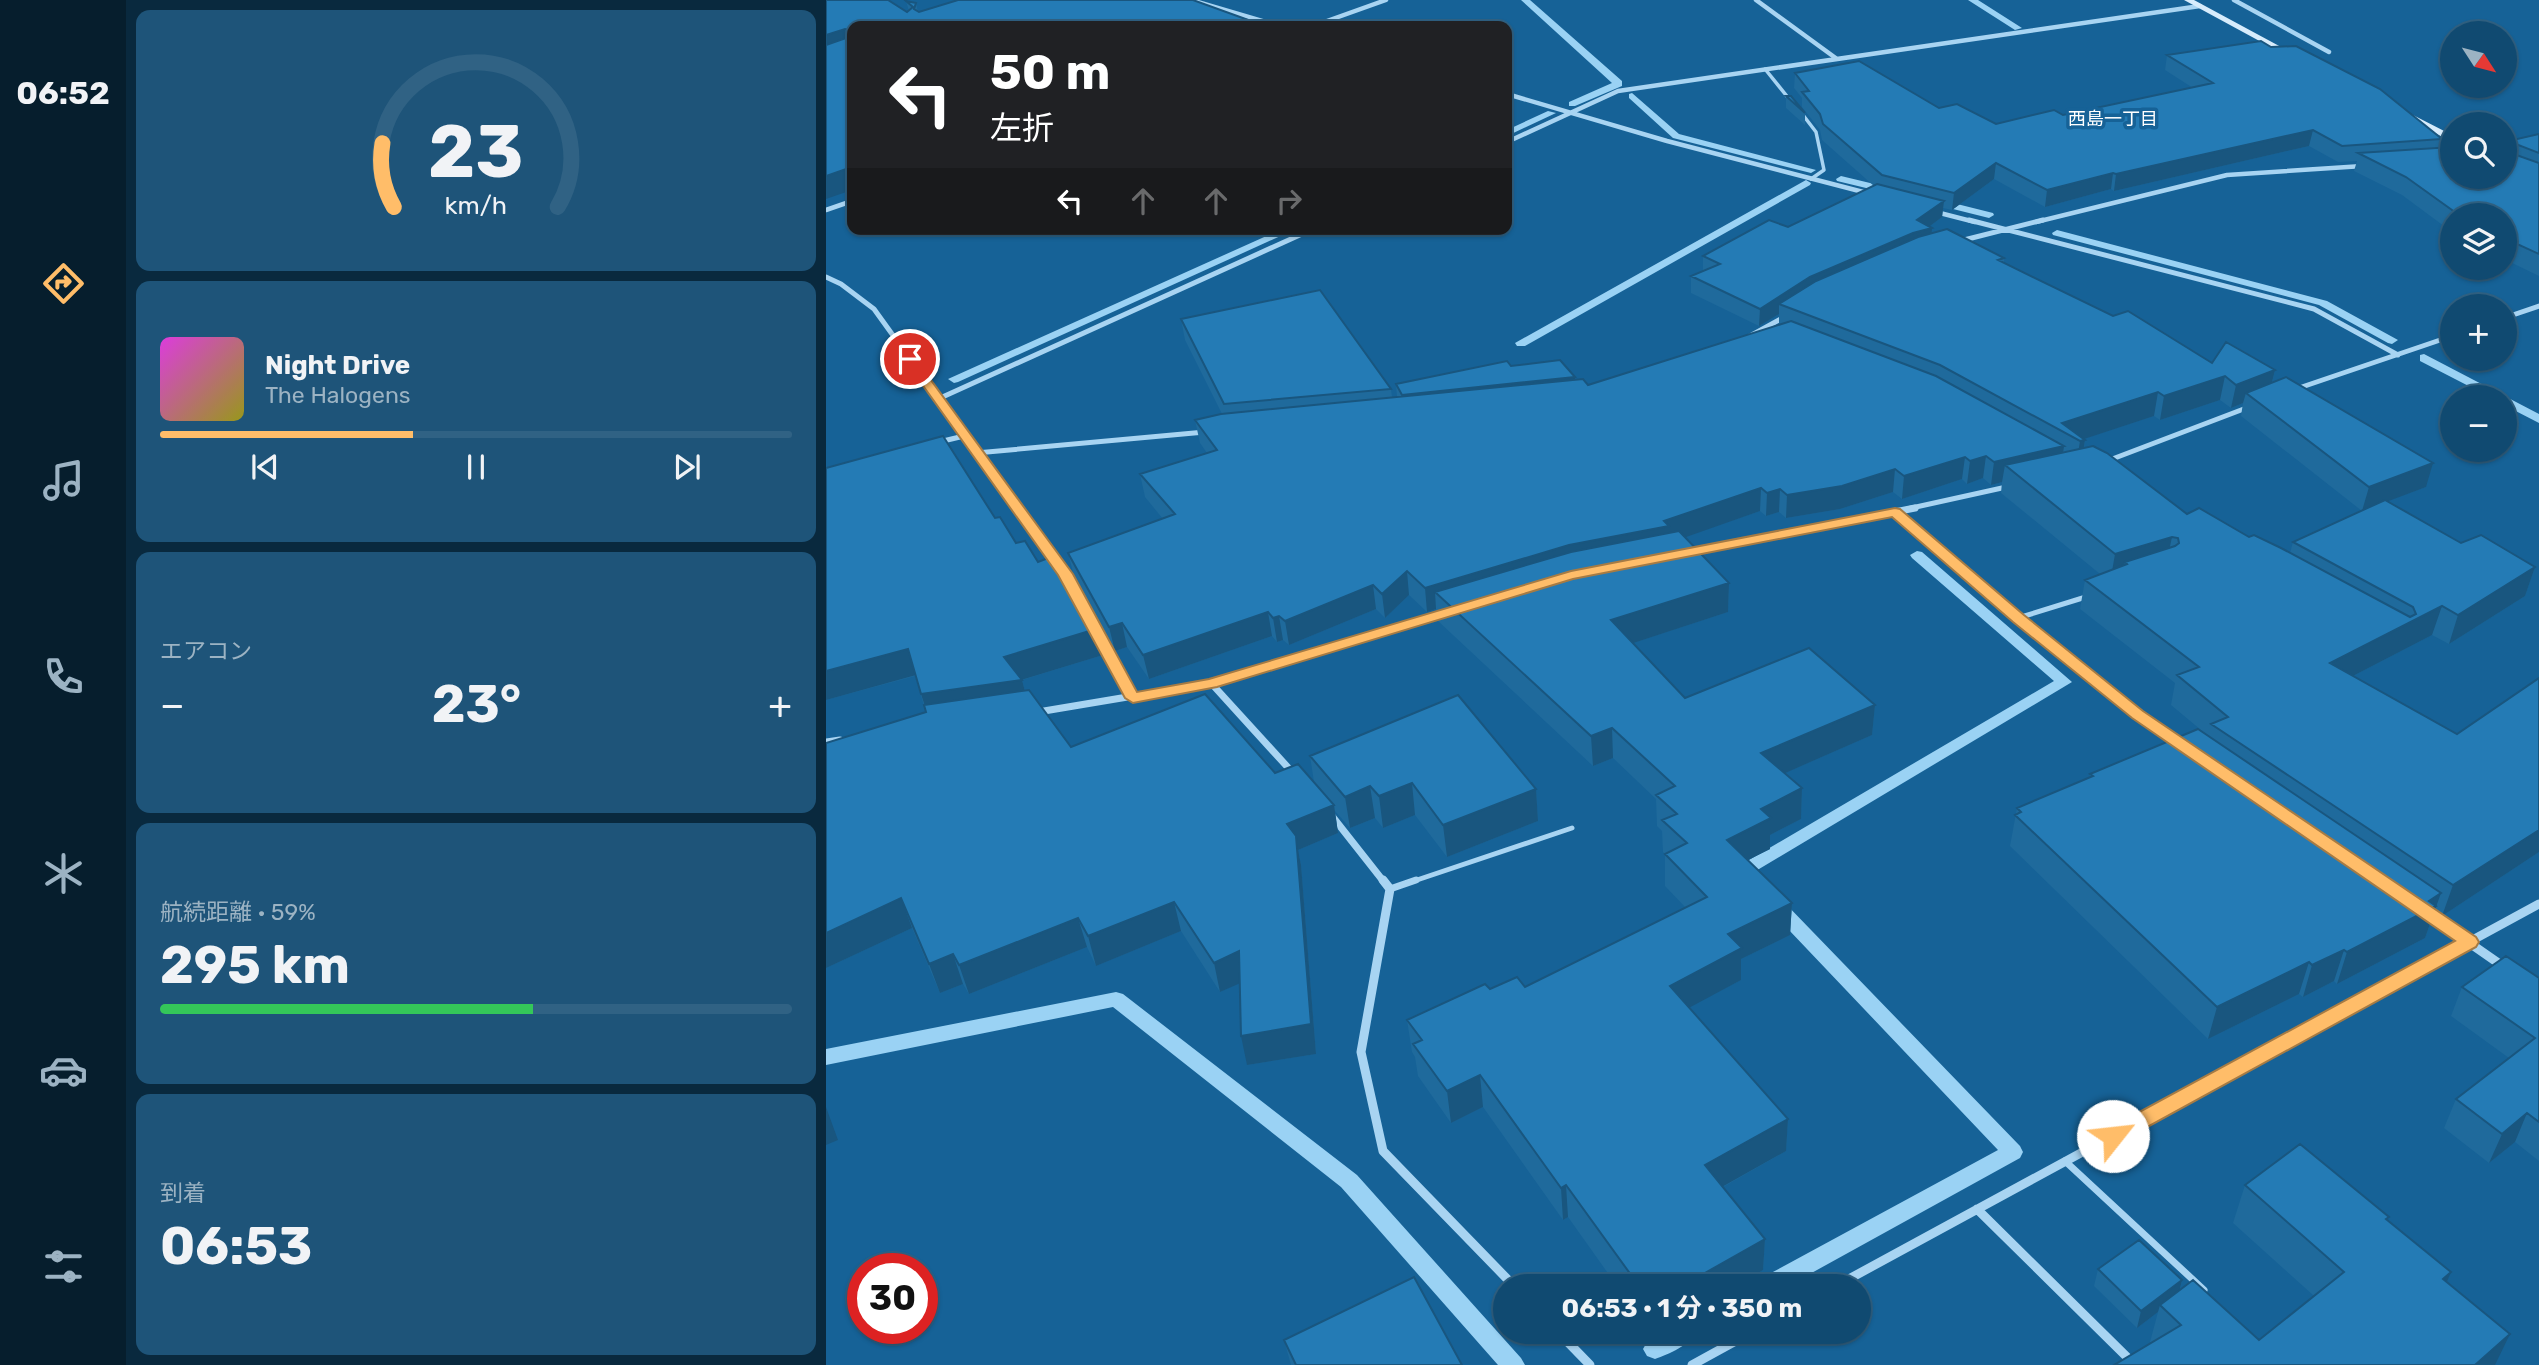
<!DOCTYPE html>
<html lang="ja">
<head>
<meta charset="utf-8">
<style>
	:root { --surface:#104a71; --page:#1e5479; --text:#f1f3f6; --muted:#9cb3c3; --line:#306284; --accent:#ffbd69 }
	body { margin:0; font-family:Rubik,"Noto Sans JP",sans-serif; background:var(--page); color:var(--text); height:100vh; display:flex; flex-direction:column; font-size:26px; white-space:nowrap }
	* { box-sizing:border-box; margin:0 }
	p { font-size:23px; color:var(--muted) }
	.icon { flex:none; width:38px; height:38px; fill:none; stroke:currentColor; stroke-width:2; stroke-linecap:round; stroke-linejoin:round }
	.map { position:relative; flex:1; overflow:hidden }
	.drawer { display:flex; flex-direction:column; gap:10px; padding:10px; background:#09293e; width:700px }
	.drawer>* { flex:none }
	.hud { position:absolute; left:21px; top:21px; width:665px; height:214px; border-radius:14px; box-shadow:0 2px 5px #0004,0 0 0 2px var(--line); background:#202124; color:#fff; overflow:hidden }
	.needle { width:46px; rotate:126deg }
	.tools { position:absolute; left:1614px; top:21px; display:grid; gap:14px }
	.tools a { display:grid; place-items:center; width:77px; height:77px; border-radius:50%; background:var(--surface); box-shadow:0 2px 5px #0004,0 0 0 2px var(--line); font-size:35px }
	.speed { position:absolute; left:21px; top:1253px; display:flex; gap:14px; font-size:35px; font-weight:700; text-align:center }
	.speed>* { display:grid; place-content:center; width:91px; height:91px; border-radius:50%; background:var(--surface); box-shadow:0 2px 5px #0004,0 0 0 2px var(--line); line-height:1 }
	.speed .limit { border:10px solid #d22; background:#fff; color:#111 }
	.pin { position:absolute; display:grid; place-items:center; width:60px; height:60px; color:#fff; margin:-30px; border:4px solid #fff; border-radius:50%; box-shadow:0 2px 7px #0007 }
	.me { position:absolute; width:77px; margin:-38px; rotate:61deg; stroke-linejoin:round; filter:drop-shadow(0 0 5px #0008) }
	.turn { display:flex; align-items:center; gap:24px; height:147px; padding:0 28px; font-size:32px }
	.turn .icon { width:91px; height:91px; stroke-width:2.5 }
	.turn b { display:block; font-size:49px; line-height:60px }
	.lanes { display:flex; align-items:center; height:66px; padding:0 28px; background:#0003; justify-content:center; gap:35px; direction:ltr }
	.lanes .off { opacity:.35 }
	.big { font-size:52px; font-weight:700; line-height:1.1 }
	.drawer .widget { flex:1; display:flex; flex-direction:column; justify-content:center; gap:10px; min-width:0; padding:0 24px; border-radius:14px; background:var(--page) }
	.drawer .dial { align-items:center; gap:0 }
	.dial svg { height:182px; overflow:visible; fill:none; stroke:var(--line); stroke-width:7; stroke-linecap:round; text-anchor:middle }
	.dial text { fill:var(--text); stroke:none }
	.song { display:flex; align-items:center; gap:21px }
	.cover { width:84px; height:84px; border-radius:10px; background:linear-gradient(135deg,hsl(300 70% 55%),hsl(60 70% 35%)) }
	.played { height:7px; border-radius:4px; background:linear-gradient(90deg,var(--accent) 40%,var(--line) 40%) }
	.keys { display:flex; justify-content:space-around; direction:ltr }
	.heat { display:flex; justify-content:space-between; align-items:center; font-size:38px; direction:ltr }
	.charge { height:10px; border-radius:5px; background:linear-gradient(90deg,#34c759 59%,var(--line) 0) }
	.trip { position:absolute; left:667px; top:1274px; width:378px; height:70px; border-radius:35px; background:var(--surface); box-shadow:0 2px 5px #0004,0 0 0 2px var(--line); font-weight:700; line-height:70px; text-align:center }
	main { display:flex; flex:1; min-height:0 }
	.tabs { display:flex; flex-direction:column; width:126px; justify-content:space-around; align-items:center; background:#061e2d; color:var(--muted) }
	.tabs .icon { width:49px; height:49px }
	.tabs .on { color:var(--accent) }
	.tabs b { font-size:32px; color:var(--text) }
	.map>svg:first-child { display:block }
</style>
</head>
<body>
<main>
<nav class="tabs">
<b>06:52</b>
<svg class="icon on" aria-label="directions" viewBox="0 0 24 24"><path d="M12 3l9 9-9 9-9-9zM9 14v-3h6M13 9l2 2-2 2"/></svg>
<svg class="icon" aria-label="music" viewBox="0 0 24 24"><path d="M9 18V5l10-2v13"/><circle cx="6" cy="18" r="3"/><circle cx="16" cy="16" r="3"/></svg>
<svg class="icon" aria-label="phone" viewBox="0 0 24 24"><path d="M5 4h4l2 5-3 2q2 4 5 5l2-3 5 2v4C11 20 4 13 5 4z"/></svg>
<svg class="icon" aria-label="climate" viewBox="0 0 24 24"><path d="M12 3v18M4 7l16 10M4 17L20 7"/></svg>
<svg class="icon" aria-label="car" viewBox="0 0 24 24"><path d="M5 17H2v-5l4-1 3-4h7l3 4 3 1v5h-3M9 17h6M6 11h13"/><circle cx="7" cy="17" r="2"/><circle cx="17" cy="17" r="2"/></svg>
<svg class="icon" aria-label="filters" viewBox="0 0 24 24"><path d="M4 7h16M4 17h16"/><circle cx="9" cy="7" r="2"/><circle cx="15" cy="17" r="2"/></svg>
</nav>
<section class="drawer">
<div class="widget dial"><svg viewBox="0 0 100 80">
<path d="M14 69A42 42 0 1 1 86 69"/>
<path d="M14 69A42 42 0 0 1 9 41" stroke="#ffbd69"/>
<text x="50" y="56" font-size="32" font-weight="700">23</text>
<text x="50" y="72" font-size="11">km/h</text>
</svg></div>
<div class="widget">
<div class="song"><i class="cover"></i><div><b>Night Drive</b><p>The Halogens</p></div></div>
<div class="played"></div>
<div class="keys"><svg class="icon" aria-label="previous" viewBox="0 0 24 24"><path d="M18 5L8 12l10 7zM5 5v14"/></svg><svg class="icon" aria-label="pause" viewBox="0 0 24 24"><path d="M8 5v14M16 5v14"/></svg><svg class="icon" aria-label="next" viewBox="0 0 24 24"><path d="M6 5l10 7-10 7zM19 5v14"/></svg></div>
</div>
<div class="widget"><p>エアコン</p>
<div class="heat"><a>−</a><b class="big">23°</b><a>+</a></div>
</div>
<div class="widget"><p>航続距離 · 59%</p><b class="big">295 km</b><div class="charge"></div></div>
<div class="widget"><p>到着</p><b class="big">06:53</b></div>
</section>
<div class="map">
<svg width="1713" height="1365" viewBox="0 0 1713 1365">
	<rect width="100%" height="100%" fill="#166297"/>
	<g fill="none" stroke-linecap="round" stroke-linejoin="round">
		<path fill="#9ad2f4" fill-rule="evenodd" d="M695 0H704L796 81V86L749 106H743V102L786 83Z
			M1142 0H1152L1196 28 1189 30Z
			M806 93 853 134 990 170 985 173 847 138 803 98V94Z
			M722 111 730 113 681 136V130Z
			M1015 176 1069 189 1070 191 1065 194 1011 181 1010 179Z
			M980 180 985 183 984 185 699 346H691L689 343Z
			M1111 199 1167 213 1168 215 1163 218 1107 204V200Z
			M456 229H470L132 382 128 383 122 379Z
			M1231 230 1501 301 1572 340 1566 344 1562 343 1493 305 1227 235 1226 233Z
			M1598 354 1713 414V423L1678 405V397H1664L1594 361V355Z
			M1091 551 1096 552 1246 682 928 872 931 877 928 881H916L908 871 911 867 1228 681 1086 558 1084 555Z
			M950 899 956 900 1194 1146 1197 1152 1194 1158 962 1286H931L934 1279 1172 1150 944 910 941 905 944 900Z
			M290 992 297 994 531 1175 695 1358 699 1365H672L515 1187 287 1007 0 1065V1049Z
			M838 1332H870C864 1345 843 1354 829 1359L821 1356 817 1349 821 1342Z"/>
		<path stroke="#a8d4f2" stroke-width="3.5" d="M939 69 964 100
			M977 115 990 132 998 170 985 179"/>
		<path stroke="#a8d4f2" stroke-width="5" d="M1192 618 1263 596
			M585 882 746 828"/>
		<path stroke="#a8d4f2" stroke-width="7" d="M564 889 590 880
			M1239 1161 1378 1290"/>
		<path stroke="#a8d4f2" stroke-width="4.5" d="M365 0 453 26
			M930 0 1011 59
			M1408 0 1503 52
			M487 26 560 0
			M681 94 841 141 1041 193
			M681 142 792 91 1374 6
			M0 210 26 201
			M1110 212 1149 222
			M1210 222 1401 175 1537 166"/>
		<path stroke="#a8d4f2" stroke-width="5" d="M1143 220 1488 309 1572 355
			M1134 241 1217 220
			M0 277 15 284 48 309 192 509
			M1678 318 1713 306
			M924 336 960 316
			M1467 390 1626 336
			M112 399 487 229
			M113 442 138 436
			M150 453 379 432
			M1281 461 1423 407
			M1081 509 1185 486"/>
		<path stroke="#a8d4f2" stroke-width="7" d="M191 508 231 563
			M1069 512 1243 661 1353 743
			M864 552 1089 508
			M267 625 307 698
			M385 683 467 773
			M212 712 385 683 618 613
			M0 742 14 740
			M506 816 558 882"/>
		<path stroke="#a8d4f2" stroke-width="9" d="M557 880 564 889 535 1052 557 1151 688 1286
			M1599 912 1678 967
			M1151 1209 1309 1365
			M1010 1286 1713 904
			M732 1332 764 1365
			M866 1365 926 1332"/>
		<path fill="#d7ecfc" fill-rule="evenodd" d="M1358 0H1368L1470 55 1463 57Z
			M1583 113 1626 135V142L1580 118V114Z"/>
	</g>
	<path fill="#1f6a9c" fill-rule="evenodd" d="M0 0 81 12 83 11 80 1 90 3 92 12 367 0 26 26 0 199Z
		M1341 55 1616 139 1614 147 1626 177 1678 142 1713 134V276L1678 259V215H1626V232L1576 195 1528 171 1531 161 1512 162 1483 146 1288 191 1285 189 1219 207 1168 179 1126 210 1117 208 1116 217 1104 226 1106 234 1178 258V263L1386 363 1449 370 1446 383 1600 487 1561 501 1635 543 1709 567 1699 596 1623 644 1606 635 1527 676 1631 734 1713 678V852L1616 916 1609 911 1599 938 1511 984 1508 981 1477 997 1473 994 1382 1039 1184 846 1191 808 1264 777V774L1381 735 1345 705 1349 683 1254 609 1259 580 1274 574 1175 493 1176 482 1165 485 1157 478 1141 484 1136 479 1076 499 1067 492 1014 509 960 518 953 512 940 516 934 511 858 537 903 583 902 612 807 643 859 698 1049 705 1046 735 959 773 976 788 975 819 944 835V849L922 860 966 903 964 935 915 959V980L863 1007 962 1119 960 1151 897 1187 939 1239 937 1270 910 1286H791L742 1217 737 1220 657 1107 625 1123 592 1076 589 1057 586 1052 581 1020 664 989 699 987 860 908 839 886V854L837 852 836 831 831 826 830 799 787 758 767 766 612 621 610 609 601 612 583 595 559 618 550 609 463 645 457 640 451 642 446 636 323 679 301 647 289 651 248 576 242 553 337 519 319 497 314 474 381 453 374 443 369 420 396 414 359 340 355 319 565 389 566 397H571L570 384 685 366 749 377V380L762 385 953 325V314L933 326 865 293V276L877 271V256L962 227 1048 186 996 140 994 130 976 107V98L968 88 969 73 1170 124 1237 115 1367 88 1339 70ZM1394 400 1405 408 1417 403 1415 416 1536 511 1467 542 1464 553 1361 514 1258 448 1259 440 1257 439 1328 416 1334 420Z
		M960 96 979 113V125L960 108Z
		M169 518 190 543 212 562 277 655 196 680 199 691 245 747 449 773 488 782 484 756 710 789 712 821 621 857 589 815 557 828 549 818 524 828 509 811 512 833 472 850 475 865 490 1054 421 1065 413 983 394 992 355 931 270 966 261 947 143 994 137 984 114 993 86 928 0 968 100 712 89 676 0 700Z
		M1713 978V1161L1689 1142 1663 1163 1618 1128 1630 1099 1683 1058 1625 1016 1636 987Z
		M1419 1185 1562 1220 1621 1282 1669 1365 1325 1343 1324 1342 1332 1312 1311 1328 1268 1286 1272 1269 1356 1280 1354 1290 1433 1340 1488 1296 1407 1223Z
		M458 1340 636 1365H465Z"/>
	<path fill="#19567f" d="M19 29 24 47 0 56V35Z
		M1487 130 1483 146 1288 191 1290 174Z
		M1170 163 1168 179 1126 210 1128 193Z
		M26 167V190L0 199V176Z
		M1287 173 1285 189 1219 207 1221 190Z
		M1118 201 1116 217 1100 229 1106 228 1105 244 953 304V314L933 326 934 309 984 277 1091 220Z
		M1449 370 1443 394 1420 393 1417 403 1405 408 1410 385Z
		M1399 376 1394 400 1334 420 1338 396Z
		M749 377V391L577 409 576 395Z
		M1332 392 1328 416 1252 441 1236 423Z
		M1259 440 1255 464 1250 466 1254 441Z
		M1238 446 1235 469 1179 465 1176 482 1165 485 1168 462Z
		M1160 456 1157 478 1141 484 1144 461Z
		M1139 457 1136 479 1076 499 1078 476Z
		M1607 463 1600 487 1536 511 1543 487Z
		M1069 469 1067 492 1014 509 960 518 961 495Z
		M935 488 934 511 843 543 609 592 610 609 601 612 599 588 743 545 838 521Z
		M954 489 953 512 940 516 941 493Z
		M1346 537 1340 565 1299 562 1296 579 1284 583 1289 554Z
		M1709 567 1699 596 1623 644 1632 615Z
		M581 571 583 595 559 618 556 594Z
		M903 583 902 612 786 650 785 620Z
		M547 585 550 609 463 645 459 621Z
		M1616 606 1606 635 1496 692 1504 663Z
		M442 612 446 636 323 679 317 655Z
		M453 616 457 640 451 642 447 618Z
		M296 623 301 647 289 651 283 627Z
		M270 629 277 655 195 680H196L203 707 104 721 95 694 178 657Z
		M82 649 90 675 0 700V671Z
		M1049 705 1046 735 934 784 935 753Z
		M786 728 787 758 767 766 765 736Z
		M586 783 589 815 557 828 553 796Z
		M544 786 549 818 524 828 519 797Z
		M976 788 975 819 944 835V849L900 871 901 840 935 809Z
		M710 789 712 821 621 857 617 825Z
		M508 805 512 833 472 850 475 865 490 1054 421 1065 415 1036 461 824Z
		M1713 830V852L1616 916 1627 885Z
		M1615 893 1599 938 1511 984 1521 952Z
		M75 898 86 928 0 968V933Z
		M348 902 355 931 270 966 262 936Z
		M966 903 964 935 915 959V980L844 1018V986L902 934Z
		M252 918 261 947 143 994 133 965Z
		M1518 950 1508 981 1477 997 1486 965Z
		M413 951 419 981 394 992 388 963Z
		M127 954 137 984 114 993 103 964Z
		M1483 962 1473 994 1382 1039 1391 1007Z
		M654 1075 657 1107 625 1123 621 1091Z
		M0 1107 12 1140 0 1145Z
		M1701 1113 1689 1142 1663 1163 1676 1134Z
		M962 1119 960 1151 878 1197 879 1165Z
		M740 1185 742 1217 737 1220 735 1188Z
		M939 1239 937 1270 910 1286H856Z
		M1625 1272 1609 1310 1617 1279Z
		M1356 1280 1352 1297 1334 1305 1332 1312 1311 1328 1315 1311Z
		M1684 1334 1669 1365H1649Z"/>
	<path fill="#247bb5" stroke="#19567f" stroke-width="2" d="M0 0H62L81 12 87 7 80 1 90 3 88 9 93 12 132 0H367L439 26H26V167L0 176V45L23 37 25 31 19 29 0 35Z
		M1435 41 1445 47 1470 46 1554 89 1616 139 1516 146 1487 130 1290 174 1287 173 1221 190 1170 163 1128 193 1056 175 997 124 994 114 976 92 983 91 969 73 1033 61 1113 108 1131 104 1170 124 1228 110 1237 115 1387 83 1341 55Z
		M960 96H965L979 113Z
		M1713 134V153L1682 141V152L1713 163V254L1678 238V215H1633L1580 177 1532 153 1626 147V177H1678V142Z
		M1051 184 1118 201 1091 220 1106 228 1087 233 984 277 934 309 865 276 894 264 877 256 943 220 962 227Z
		M1121 229 1178 258 1172 260 1287 316 1302 311 1386 363 1400 342 1449 370 1410 385 1399 376 1338 396 1332 392 1236 423 1259 440 1254 441 1114 365 953 304 990 281 1092 237Z
		M494 290 565 389 398 404 355 319Z
		M965 321 1110 376 1238 446 1168 462 1160 456 1144 461 1139 457 1078 476 1069 469 1016 486 961 495 954 489 941 493 935 488 838 521 843 526 743 545 599 588 581 571 556 594 547 585 459 621 453 616 447 618 442 612 317 655 296 623 283 627 242 553 349 514 314 474 391 450 369 420 395 414 757 379 762 385Z
		M734 360 749 377 576 395 570 384 681 361 685 366Z
		M1460 377 1607 463 1543 487 1420 393Z
		M117 436 169 518 174 517 190 543 199 541 212 562 230 555 270 629 178 657 196 680 95 694 82 649 0 671V468Z
		M1267 446 1281 453 1361 514 1373 508 1423 537 1428 535 1455 548 1584 617 1590 614 1587 607 1467 542 1559 500 1635 543 1655 535 1709 567 1632 615 1616 606 1504 663 1631 734 1713 678V830L1627 885 1385 724 1402 717 1351 675 1373 667 1259 580 1301 564 1299 562 1349 546 1353 543 1352 538 1346 537 1289 554 1179 465Z
		M853 531 903 583 785 620 859 698 983 648 1049 705 935 753 976 788 935 809 945 818 901 840 966 903 902 934 916 948 844 986 962 1119 879 1165 939 1239 856 1286H813L740 1185 735 1188 654 1075 621 1091 587 1044 596 1040 581 1020 659 984 664 989 691 977 699 987 881 897 839 854 861 843 836 820 851 814 830 795 849 786 786 728 765 736 609 592 745 552Z
		M203 690 245 747 379 694 449 773 472 764 508 805 461 824 470 836 485 1024 415 1036 413 951 388 963 348 902 262 936 252 918 133 965 127 954 103 964 75 898 0 933V743L100 712 98 705Z
		M632 695 710 789 617 825 586 783 553 796 544 786 519 797 484 756Z
		M1372 729 1615 893 1603 901 1610 906 1521 952 1518 950 1486 965 1483 962 1391 1007 1189 815 1195 812 1191 808 1267 776 1264 774Z
		M1680 956 1713 978V1122L1701 1113 1676 1134 1630 1099 1709 1038 1636 987Z
		M1474 1144 1563 1217 1560 1219 1625 1272 1617 1279 1684 1334 1649 1365H1288L1355 1325 1334 1305 1367 1280 1433 1340 1518 1272 1419 1185Z
		M1313 1240 1356 1280 1315 1311 1272 1269Z
		M588 1277 636 1365H470L458 1340Z"/>
	<path fill="#ffbd69" stroke="#a67b44" stroke-width="2" d="M84 356 88 357 247 574 311 692 383 679 745 571 1069 508 1074 509 1198 615 1317 711 1650 937 1653 942 1650 947 1294 1142 1287 1144 1280 1142 1276 1136 1280 1130 1629 941 1306 718 1187 622 1066 517 747 579 391 687 307 703 299 698 232 575 78 359Z"/>
	<g text-anchor="middle" dominant-baseline="central" stroke-width="7" stroke-linejoin="round" paint-order="stroke">
		<g font-size="18" fill="#fff" stroke="#166297">
			<text x="1287" y="119">西島一丁目</text>
		</g>
	</g>
</svg>
<div class="tools">
<a><svg class="needle" viewBox="-14 -14 28 28"><path d="M0-13l5 13h-10z" fill="#e53935"/><path d="M0 13l5-13h-10z" fill="#9cb3c3"/></svg></a>
<a><svg class="icon" aria-label="search" viewBox="0 0 24 24"><circle cx="10" cy="10" r="6"/><path d="M15 15l6 6"/></svg></a>
<a><svg class="icon" aria-label="layers" viewBox="0 0 24 24"><path d="M12 4l9 5-9 5-9-5zM3 14l9 5 9-5"/></svg></a>
<a>+</a>
<a>−</a>
</div>
<div class="speed"><div class="limit">30</div></div>
<div class="pin" style="left:84px;top:359px;background:#d93025"><svg class="icon" aria-label="arrive" viewBox="0 0 24 24"><path d="M6 21V4h12l-3 4 3 4H6"/></svg></div>
<svg class="me" style="left:1287px;top:1136px" viewBox="-20 -20 40 40"><circle r="19" fill="#fff"/><path d="M0-13L10 11 0 6-10 11z" fill="#ffbd69"/></svg>
<div class="trip">06:53 · 1 分 · 350 m</div>
<div class="hud">
<div class="turn"><svg class="icon" aria-label="left" viewBox="0 0 24 24"><path d="M17 20v-9H6M10 6l-5 5 5 5"/></svg><div><b>50 m</b>左折</div></div>
<div class="lanes"><svg class="icon" aria-label="left" viewBox="0 0 24 24"><path d="M17 20v-9H6M10 6l-5 5 5 5"/></svg><svg class="icon off" aria-label="ahead" viewBox="0 0 24 24"><path d="M12 20V5M6 11l6-6 6 6"/></svg><svg class="icon off" aria-label="ahead" viewBox="0 0 24 24"><path d="M12 20V5M6 11l6-6 6 6"/></svg><svg class="icon off" aria-label="right" viewBox="0 0 24 24"><path d="M7 20v-9h11M14 6l5 5-5 5"/></svg></div>
</div>
</div>
</main>
</body>
</html>
